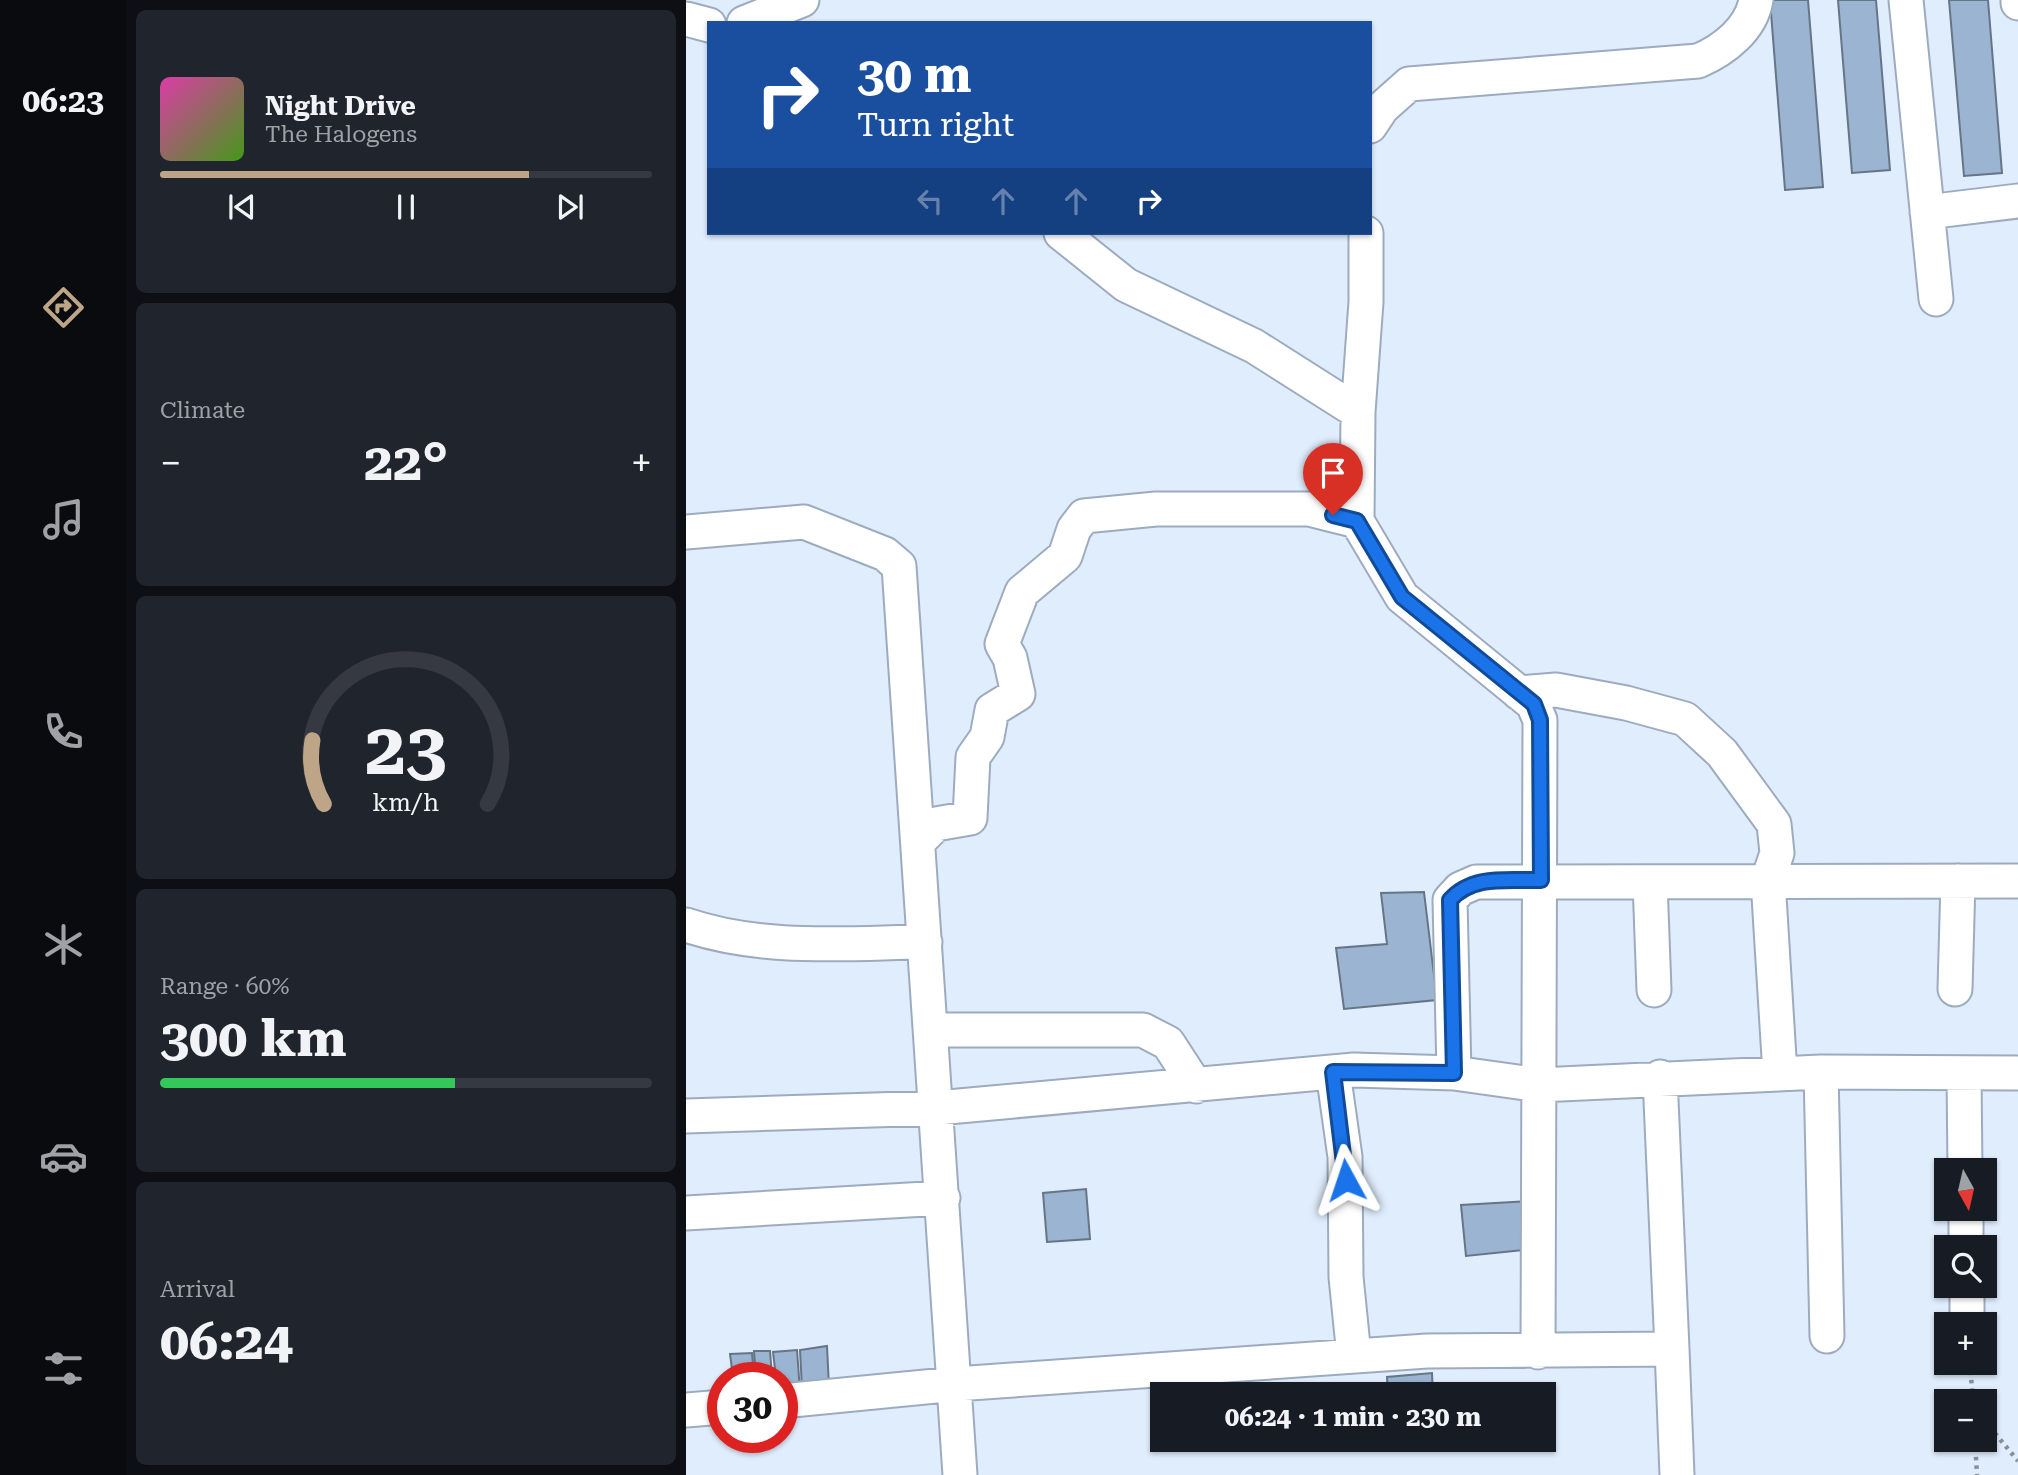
<!DOCTYPE html>
<html lang="en">
<head>
<meta charset="utf-8">
<style>
	:root { --surface:#171b24; --page:#20242c; --text:#f1f3f6; --muted:#9ea1a6; --line:#363941; --accent:#bfa588 }
	body { margin:0; font-family:"Roboto Serif",serif; background:var(--page); color:var(--text); height:100vh; display:flex; flex-direction:column; font-size:26px; white-space:nowrap }
	* { box-sizing:border-box; margin:0 }
	p { font-size:23px; color:var(--muted) }
	.icon { flex:none; width:38px; height:38px; fill:none; stroke:currentColor; stroke-width:2; stroke-linecap:round; stroke-linejoin:round }
	.map { position:relative; flex:1; overflow:hidden }
	.sheet { display:flex; flex-direction:column; gap:10px; padding:10px; background:#0d0f14; width:560px }
	.sheet>* { flex:none }
	.top-card { position:absolute; left:21px; top:21px; width:665px; height:214px; border-radius:0px; box-shadow:0 2px 5px #0004; background:#1a4fa0; color:#fff; overflow:hidden }
	.needle { width:46px; rotate:172deg }
	.tools { position:absolute; left:1248px; top:1158px; display:grid; gap:14px }
	.tools a { display:grid; place-items:center; width:63px; height:63px; border-radius:0px; background:var(--surface); box-shadow:0 2px 5px #0004; font-size:35px }
	.speed { position:absolute; left:21px; top:1362px; display:flex; gap:14px; font-size:35px; font-weight:700; text-align:center }
	.speed>* { display:grid; place-content:center; width:91px; height:91px; border-radius:50%; background:var(--surface); box-shadow:0 2px 5px #0004; line-height:1 }
	.speed .limit { border:10px solid #d22; background:#fff; color:#111 }
	.pin { position:absolute; display:grid; place-items:center; width:60px; height:60px; color:#fff; margin:-72px -30px; border-radius:50% 50% 50% 0; rotate:-45deg; box-shadow:0 0 7px #0007 }
	.pin .icon { rotate:45deg }
	.me { position:absolute; width:77px; margin:-38px; rotate:355deg; stroke-linejoin:round; filter:drop-shadow(0 0 5px #0008) }
	.turn { display:flex; align-items:center; gap:24px; height:147px; padding:0 35px; font-size:32px }
	.turn .icon { width:91px; height:91px; stroke-width:2.5 }
	.turn b { display:block; font-size:49px; line-height:60px }
	.lanes { display:flex; align-items:center; height:66px; padding:0 35px; background:#0003; justify-content:center; gap:35px; direction:ltr }
	.lanes .off { opacity:.35 }
	.big { font-size:52px; font-weight:700; line-height:1.1 }
	.sheet .widget { flex:1; display:flex; flex-direction:column; justify-content:center; gap:10px; min-width:0; padding:0 24px; border-radius:10px; background:var(--page) }
	.sheet .dial { align-items:center; gap:0 }
	.dial svg { height:182px; overflow:visible; fill:none; stroke:var(--line); stroke-width:7; stroke-linecap:round; text-anchor:middle }
	.dial text { fill:var(--text); stroke:none }
	.song { display:flex; align-items:center; gap:21px }
	.cover { width:84px; height:84px; border-radius:10px; background:linear-gradient(135deg,hsl(320 70% 55%),hsl(100 70% 35%)) }
	.played { height:7px; border-radius:4px; background:linear-gradient(90deg,var(--accent) 75%,var(--line) 75%) }
	.keys { display:flex; justify-content:space-around; direction:ltr }
	.heat { display:flex; justify-content:space-between; align-items:center; font-size:38px; direction:ltr }
	.charge { height:10px; border-radius:5px; background:linear-gradient(90deg,#34c759 60%,var(--line) 0) }
	.trip { position:absolute; left:464px; top:1382px; width:406px; height:70px; border-radius:0px; background:var(--surface); box-shadow:0 2px 5px #0004; font-weight:700; line-height:70px; text-align:center }
	main { display:flex; flex:1; min-height:0 }
	.tabs { display:flex; flex-direction:column; width:126px; justify-content:space-around; align-items:center; background:#090b0e; color:var(--muted) }
	.tabs .icon { width:49px; height:49px }
	.tabs .current { color:var(--accent) }
	.tabs b { font-size:32px; color:var(--text) }
	.map>svg:first-child { display:block }
</style>
</head>
<body>
<main>
<nav class="tabs">
<b>06:23</b>
<svg class="icon current" aria-label="directions" viewBox="0 0 24 24"><path d="M12 3l9 9-9 9-9-9zM9 14v-3h6M13 9l2 2-2 2"/></svg>
<svg class="icon" aria-label="music" viewBox="0 0 24 24"><path d="M9 18V5l10-2v13"/><circle cx="6" cy="18" r="3"/><circle cx="16" cy="16" r="3"/></svg>
<svg class="icon" aria-label="phone" viewBox="0 0 24 24"><path d="M5 4h4l2 5-3 2q2 4 5 5l2-3 5 2v4C11 20 4 13 5 4z"/></svg>
<svg class="icon" aria-label="climate" viewBox="0 0 24 24"><path d="M12 3v18M4 7l16 10M4 17L20 7"/></svg>
<svg class="icon" aria-label="car" viewBox="0 0 24 24"><path d="M5 17H2v-5l4-1 3-4h7l3 4 3 1v5h-3M9 17h6M6 11h13"/><circle cx="7" cy="17" r="2"/><circle cx="17" cy="17" r="2"/></svg>
<svg class="icon" aria-label="filters" viewBox="0 0 24 24"><path d="M4 7h16M4 17h16"/><circle cx="9" cy="7" r="2"/><circle cx="15" cy="17" r="2"/></svg>
</nav>
<section class="sheet">
<div class="widget">
<div class="song"><i class="cover"></i><div><b>Night Drive</b><p>The Halogens</p></div></div>
<div class="played"></div>
<div class="keys"><svg class="icon" aria-label="previous" viewBox="0 0 24 24"><path d="M18 5L8 12l10 7zM5 5v14"/></svg><svg class="icon" aria-label="pause" viewBox="0 0 24 24"><path d="M8 5v14M16 5v14"/></svg><svg class="icon" aria-label="next" viewBox="0 0 24 24"><path d="M6 5l10 7-10 7zM19 5v14"/></svg></div>
</div>
<div class="widget"><p>Climate</p>
<div class="heat"><a>−</a><b class="big">22°</b><a>+</a></div>
</div>
<div class="widget dial"><svg viewBox="0 0 100 80">
<path d="M14 69A42 42 0 1 1 86 69"/>
<path d="M14 69A42 42 0 0 1 9 41" stroke="#bfa588"/>
<text x="50" y="56" font-size="32" font-weight="700">23</text>
<text x="50" y="72" font-size="11">km/h</text>
</svg></div>
<div class="widget"><p>Range · 60%</p><b class="big">300 km</b><div class="charge"></div></div>
<div class="widget"><p>Arrival</p><b class="big">06:24</b></div>
</section>
<div class="map">
<svg width="1332" height="1475" viewBox="0 0 1332 1475">
	<rect width="100%" height="100%" fill="#e0edfc"/>
	<path fill="#9ab4d1" stroke="#667586" stroke-width="2" d="M1084 0H1122L1137 187 1099 190Z
		M1152 0H1190L1204 170 1166 173Z
		M1263 0H1302L1316 173 1278 176Z
		M738 892 751 1000 658 1009 650 948 701 944 695 893Z
		M400 1189 404 1239 361 1242 357 1193Z
		M843 1201 848 1249 780 1256 775 1205Z
		M141 1346 143 1387 116 1389 114 1350Z
		M111 1350 114 1391 96 1392V1377H90L87 1352Z
		M68 1351H84L86 1377H70Z
		M66 1353 68 1377H47L44 1354Z
		M746 1373 747 1395H702L701 1377Z"/>
	<g fill="none" stroke-linecap="round" stroke-linejoin="round">
		<g stroke="#9cacbe" stroke-width="37">
			<path id="minor" d="M1220 0 1250 299
				M1332 0V3
				M0 19 23 25
				M58 23 116 0
				M684 126 696 108 723 84 1012 61C1038 50 1065 29 1070 0
				M1241 212 1332 201
				M375 233 440 285 568 346 672 412
				M680 233V302L672 412 671 521 716 597 847 704 854 720 852 1352
				M0 532 118 522 199 554 213 566 274 1475
				M833 693 870 690 940 703 999 719 1036 753 1088 824 1091 853 1082 880 1094 1074
				M232 842 250 824 284 818 287 757 301 737 306 710 332 694 324 658 316 644 336 592 379 556 388 529 398 516 470 509H623L671 521
				M964 882 968 990
				M0 925C77 951 159 943 239 942
				M1269 989 1272 881
				M245 1030H457L482 1043 510 1086
				M647 1072 659 1157 660 1277 668 1356
				M1135 1072 1141 1336
				M768 1073 764 900 774 889 790 882 1332 881
				M1278 1074 1279 1171
				M974 1077 986 1349
				M0 1116 251 1108 668 1070 768 1073 853 1085 1135 1072 1332 1073
				M1280 1209V1248
				M0 1213 257 1198
				M1281 1286V1325
				M96 1401 270 1384 741 1351 986 1349 991 1475
				M0 1410 37 1407"/>
		</g>
		<path stroke="#86909b" stroke-width="4.5" stroke-dasharray="3.5 5" stroke-linecap="butt" d="M1284 1363 1287 1402
			M1298 1420 1332 1461
			M1289 1440 1291 1475"/>
		<use href="#minor" stroke="#fff" stroke-width="33"/>
	</g>
	<g fill="none" stroke-linecap="round" stroke-linejoin="round">
		<g stroke="#114b97" stroke-width="18">
			<path id="route" d="M647 515 671 521 716 597 848 704 854 720 855 880C823 881 787 874 764 900L768 1073 647 1072 660 1180"/>
		</g>
		<use href="#route" stroke="#1a73e8" stroke-width="12"/>
	</g>
</svg>
<div class="tools">
<a><svg class="needle" viewBox="-14 -14 28 28"><path d="M0-13l5 13h-10z" fill="#e53935"/><path d="M0 13l5-13h-10z" fill="#9ea1a6"/></svg></a>
<a><svg class="icon" aria-label="search" viewBox="0 0 24 24"><circle cx="10" cy="10" r="6"/><path d="M15 15l6 6"/></svg></a>
<a>+</a>
<a>−</a>
</div>
<div class="speed"><div class="limit">30</div></div>
<div class="pin" style="left:647px;top:515px;background:#d93025"><svg class="icon" aria-label="arrive" viewBox="0 0 24 24"><path d="M6 21V4h12l-3 4 3 4H6"/></svg></div>
<svg class="me" style="left:660px;top:1180px" viewBox="-20 -20 40 40"><path d="M0-17L14 15 0 8-14 15z" fill="#1a73e8" stroke="#fff" stroke-width="4"/></svg>
<div class="trip">06:24 · 1 min · 230 m</div>
<div class="top-card">
<div class="turn"><svg class="icon" aria-label="right" viewBox="0 0 24 24"><path d="M7 20v-9h11M14 6l5 5-5 5"/></svg><div><b>30 m</b>Turn right</div></div>
<div class="lanes"><svg class="icon off" aria-label="left" viewBox="0 0 24 24"><path d="M17 20v-9H6M10 6l-5 5 5 5"/></svg><svg class="icon off" aria-label="ahead" viewBox="0 0 24 24"><path d="M12 20V5M6 11l6-6 6 6"/></svg><svg class="icon off" aria-label="ahead" viewBox="0 0 24 24"><path d="M12 20V5M6 11l6-6 6 6"/></svg><svg class="icon" aria-label="right" viewBox="0 0 24 24"><path d="M7 20v-9h11M14 6l5 5-5 5"/></svg></div>
</div>
</div>
</main>
</body>
</html>
